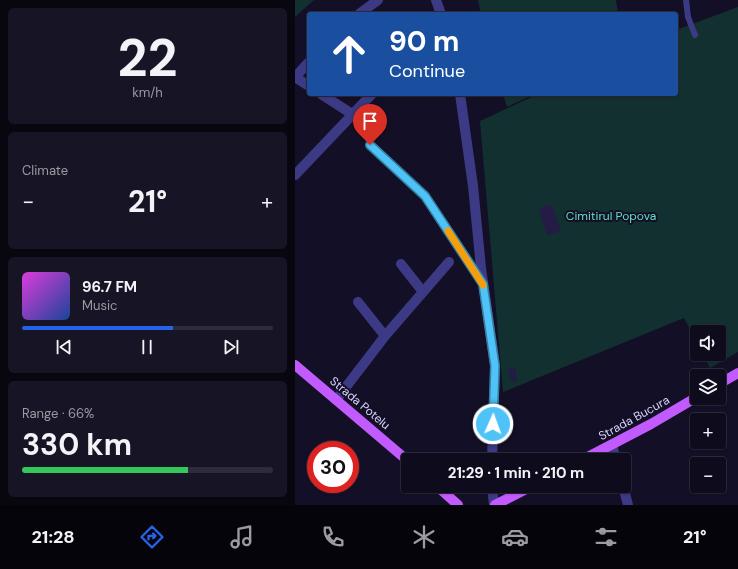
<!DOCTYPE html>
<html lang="en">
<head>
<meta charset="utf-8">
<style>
	:root { --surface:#0e0b1c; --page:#171425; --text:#f1f3f6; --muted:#9b9ba3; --line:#2e2b3b; --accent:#2563eb }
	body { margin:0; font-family:"DM Sans",sans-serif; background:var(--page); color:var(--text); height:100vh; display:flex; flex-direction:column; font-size:15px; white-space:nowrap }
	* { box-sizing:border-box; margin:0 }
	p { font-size:13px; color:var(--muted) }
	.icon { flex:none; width:22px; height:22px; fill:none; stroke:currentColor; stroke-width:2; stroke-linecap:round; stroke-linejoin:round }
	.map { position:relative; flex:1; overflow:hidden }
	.sheet { display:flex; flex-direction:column; gap:8px; padding:8px; background:#08060f; width:295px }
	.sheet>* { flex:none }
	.guide { position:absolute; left:12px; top:12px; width:371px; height:84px; border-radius:4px; box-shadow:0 1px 3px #0004,0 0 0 1px var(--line); background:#1a4fa0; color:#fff; overflow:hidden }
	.tools { position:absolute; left:395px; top:325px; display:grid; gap:8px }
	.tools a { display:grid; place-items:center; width:36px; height:36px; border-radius:4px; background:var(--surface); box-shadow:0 1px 3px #0004,0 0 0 1px var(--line); font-size:20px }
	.speed { position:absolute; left:12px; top:441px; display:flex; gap:8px; font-size:20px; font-weight:700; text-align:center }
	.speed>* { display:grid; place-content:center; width:52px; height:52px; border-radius:50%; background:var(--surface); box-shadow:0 1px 3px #0004,0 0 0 1px var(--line); line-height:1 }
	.speed .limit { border:6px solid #d22; background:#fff; color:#111 }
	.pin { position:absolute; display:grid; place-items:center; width:34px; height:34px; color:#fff; margin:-41px -17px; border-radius:50% 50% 50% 0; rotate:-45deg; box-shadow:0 0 4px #0007 }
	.pin .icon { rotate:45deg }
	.me { position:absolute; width:44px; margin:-22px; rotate:2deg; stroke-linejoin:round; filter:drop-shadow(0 0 3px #0008) }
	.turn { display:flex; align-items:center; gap:14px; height:84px; padding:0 16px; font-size:18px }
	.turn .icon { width:52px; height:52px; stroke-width:2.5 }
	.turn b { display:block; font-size:28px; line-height:34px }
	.big { font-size:30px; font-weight:700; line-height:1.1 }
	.sheet .tile { flex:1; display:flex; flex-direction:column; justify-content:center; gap:6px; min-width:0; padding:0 14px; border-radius:6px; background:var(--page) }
	.sheet .dial { align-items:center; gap:0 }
	.dial b { font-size:52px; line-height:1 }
	.song { display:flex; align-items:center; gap:12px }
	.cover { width:48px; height:48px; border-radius:6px; background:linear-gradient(135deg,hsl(300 70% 55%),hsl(220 70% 35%)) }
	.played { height:4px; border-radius:2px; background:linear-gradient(90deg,var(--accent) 60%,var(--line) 60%) }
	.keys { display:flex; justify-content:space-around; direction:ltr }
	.heat { display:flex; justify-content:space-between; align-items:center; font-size:22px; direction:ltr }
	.charge { height:6px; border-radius:3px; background:linear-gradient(90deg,#34c759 66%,var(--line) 0) }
	.trip { position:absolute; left:106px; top:453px; width:230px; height:40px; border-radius:4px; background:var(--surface); box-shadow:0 1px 3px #0004,0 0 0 1px var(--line); font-weight:700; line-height:40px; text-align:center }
	.tabs { display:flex; height:64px; justify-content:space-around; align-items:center; background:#06040b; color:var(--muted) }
	.tabs .icon { width:28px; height:28px }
	.tabs .selected { color:var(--accent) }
	.tabs b { font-size:18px; color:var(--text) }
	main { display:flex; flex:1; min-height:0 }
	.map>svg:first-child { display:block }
</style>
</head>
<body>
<main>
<section class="sheet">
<div class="tile dial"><b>22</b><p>km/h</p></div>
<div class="tile"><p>Climate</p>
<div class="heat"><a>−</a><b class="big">21°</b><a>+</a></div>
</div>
<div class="tile">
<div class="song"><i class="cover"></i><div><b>96.7 FM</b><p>Music</p></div></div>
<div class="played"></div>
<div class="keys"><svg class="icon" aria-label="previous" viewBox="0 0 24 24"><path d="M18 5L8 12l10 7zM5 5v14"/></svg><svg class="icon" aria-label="pause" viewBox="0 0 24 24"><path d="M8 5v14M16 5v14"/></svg><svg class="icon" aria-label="next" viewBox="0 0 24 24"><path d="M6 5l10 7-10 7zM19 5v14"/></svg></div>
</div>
<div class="tile"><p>Range · 66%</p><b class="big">330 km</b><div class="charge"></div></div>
</section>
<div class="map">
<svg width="443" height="505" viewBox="0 0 443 505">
	<rect width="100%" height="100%" fill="#130f26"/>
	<path fill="#12302f" d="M0 0H19L0 17Z
		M183 0H321L323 14H186Z
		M443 7V352L415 368 408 354H424V332H402V343L389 318 208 392 185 121 243 94H381V30Z
		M208 94H240L212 107Z"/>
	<path fill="#241b47" d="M252 205 257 206 266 231 252 235 244 211 247 207Z
		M220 368 222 381 216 382 213 369Z"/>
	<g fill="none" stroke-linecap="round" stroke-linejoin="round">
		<path stroke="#3d3a85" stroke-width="6" d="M391 0 393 17 400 35
			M75 145 130 196 186 282"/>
		<path stroke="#3d3a85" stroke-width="10" d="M141 0 146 14
			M64 14 83 0
			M0 77 14 62
			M0 77 14 86
			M26 94 57 114
			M165 94 178 186 186 268 200 366 197 460
			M0 175 77 94
			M106 264 128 292
			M63 302 90 336
			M41 400 90 336 154 262
			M317 445 321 460
			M197 486 199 505
			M328 486 333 505"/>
		<path stroke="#c25bff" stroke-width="10" d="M0 365 113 461
			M424 384 443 373
			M287 460 356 424 402 397
			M142 486 163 505
			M200 505 237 486"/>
	</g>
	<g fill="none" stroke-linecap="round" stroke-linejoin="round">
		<g stroke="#337fa1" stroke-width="10">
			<path id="route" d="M75 145 130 196 188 284 200 366 198 424"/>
		</g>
		<use href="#route" stroke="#4fc3f7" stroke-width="7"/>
		<path stroke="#f59e0b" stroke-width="7" d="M153 231 188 285"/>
	</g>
	<g text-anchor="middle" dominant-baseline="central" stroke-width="4" stroke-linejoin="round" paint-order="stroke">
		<g font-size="12" fill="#5fe0c0" stroke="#130f26">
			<text x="316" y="216">Cimitirul Popova</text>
		</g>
		<g font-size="12" fill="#d9d4ff" stroke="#130f26">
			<text transform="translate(65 403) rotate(40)">Strada Potelu</text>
			<text transform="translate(339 418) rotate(-29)">Strada Bucura</text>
		</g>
	</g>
</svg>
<div class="tools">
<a><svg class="icon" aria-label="sound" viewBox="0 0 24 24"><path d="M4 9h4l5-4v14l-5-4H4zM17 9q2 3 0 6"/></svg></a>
<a><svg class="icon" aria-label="layers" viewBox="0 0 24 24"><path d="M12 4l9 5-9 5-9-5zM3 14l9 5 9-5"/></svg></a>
<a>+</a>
<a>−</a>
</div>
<div class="speed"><div class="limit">30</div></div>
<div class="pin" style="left:75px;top:145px;background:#d93025"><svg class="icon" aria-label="arrive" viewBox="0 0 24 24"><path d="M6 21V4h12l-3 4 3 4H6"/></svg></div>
<svg class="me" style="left:198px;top:424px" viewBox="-20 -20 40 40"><circle r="17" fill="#4fc3f7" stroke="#fff" stroke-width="3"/><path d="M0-11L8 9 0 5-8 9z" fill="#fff"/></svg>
<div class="trip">21:29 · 1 min · 210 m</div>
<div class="guide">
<div class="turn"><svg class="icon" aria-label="ahead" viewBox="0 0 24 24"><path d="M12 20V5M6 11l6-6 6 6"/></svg><div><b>90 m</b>Continue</div></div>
</div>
</div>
</main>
<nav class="tabs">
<b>21:28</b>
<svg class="icon selected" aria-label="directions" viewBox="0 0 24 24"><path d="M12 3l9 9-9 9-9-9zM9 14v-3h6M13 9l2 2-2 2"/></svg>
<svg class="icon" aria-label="music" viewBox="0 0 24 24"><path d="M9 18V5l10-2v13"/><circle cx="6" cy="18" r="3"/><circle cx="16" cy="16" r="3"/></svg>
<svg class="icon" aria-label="phone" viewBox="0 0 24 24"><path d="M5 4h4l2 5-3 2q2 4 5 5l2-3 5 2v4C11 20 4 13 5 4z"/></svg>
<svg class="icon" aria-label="climate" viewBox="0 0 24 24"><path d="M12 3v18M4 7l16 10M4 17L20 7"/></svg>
<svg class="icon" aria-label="car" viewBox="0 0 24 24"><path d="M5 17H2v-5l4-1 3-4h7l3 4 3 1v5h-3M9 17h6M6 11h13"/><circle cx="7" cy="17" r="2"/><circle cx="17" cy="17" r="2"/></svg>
<svg class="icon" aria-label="filters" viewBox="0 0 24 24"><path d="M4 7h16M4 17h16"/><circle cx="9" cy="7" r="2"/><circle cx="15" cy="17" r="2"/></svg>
<b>21°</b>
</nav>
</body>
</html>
